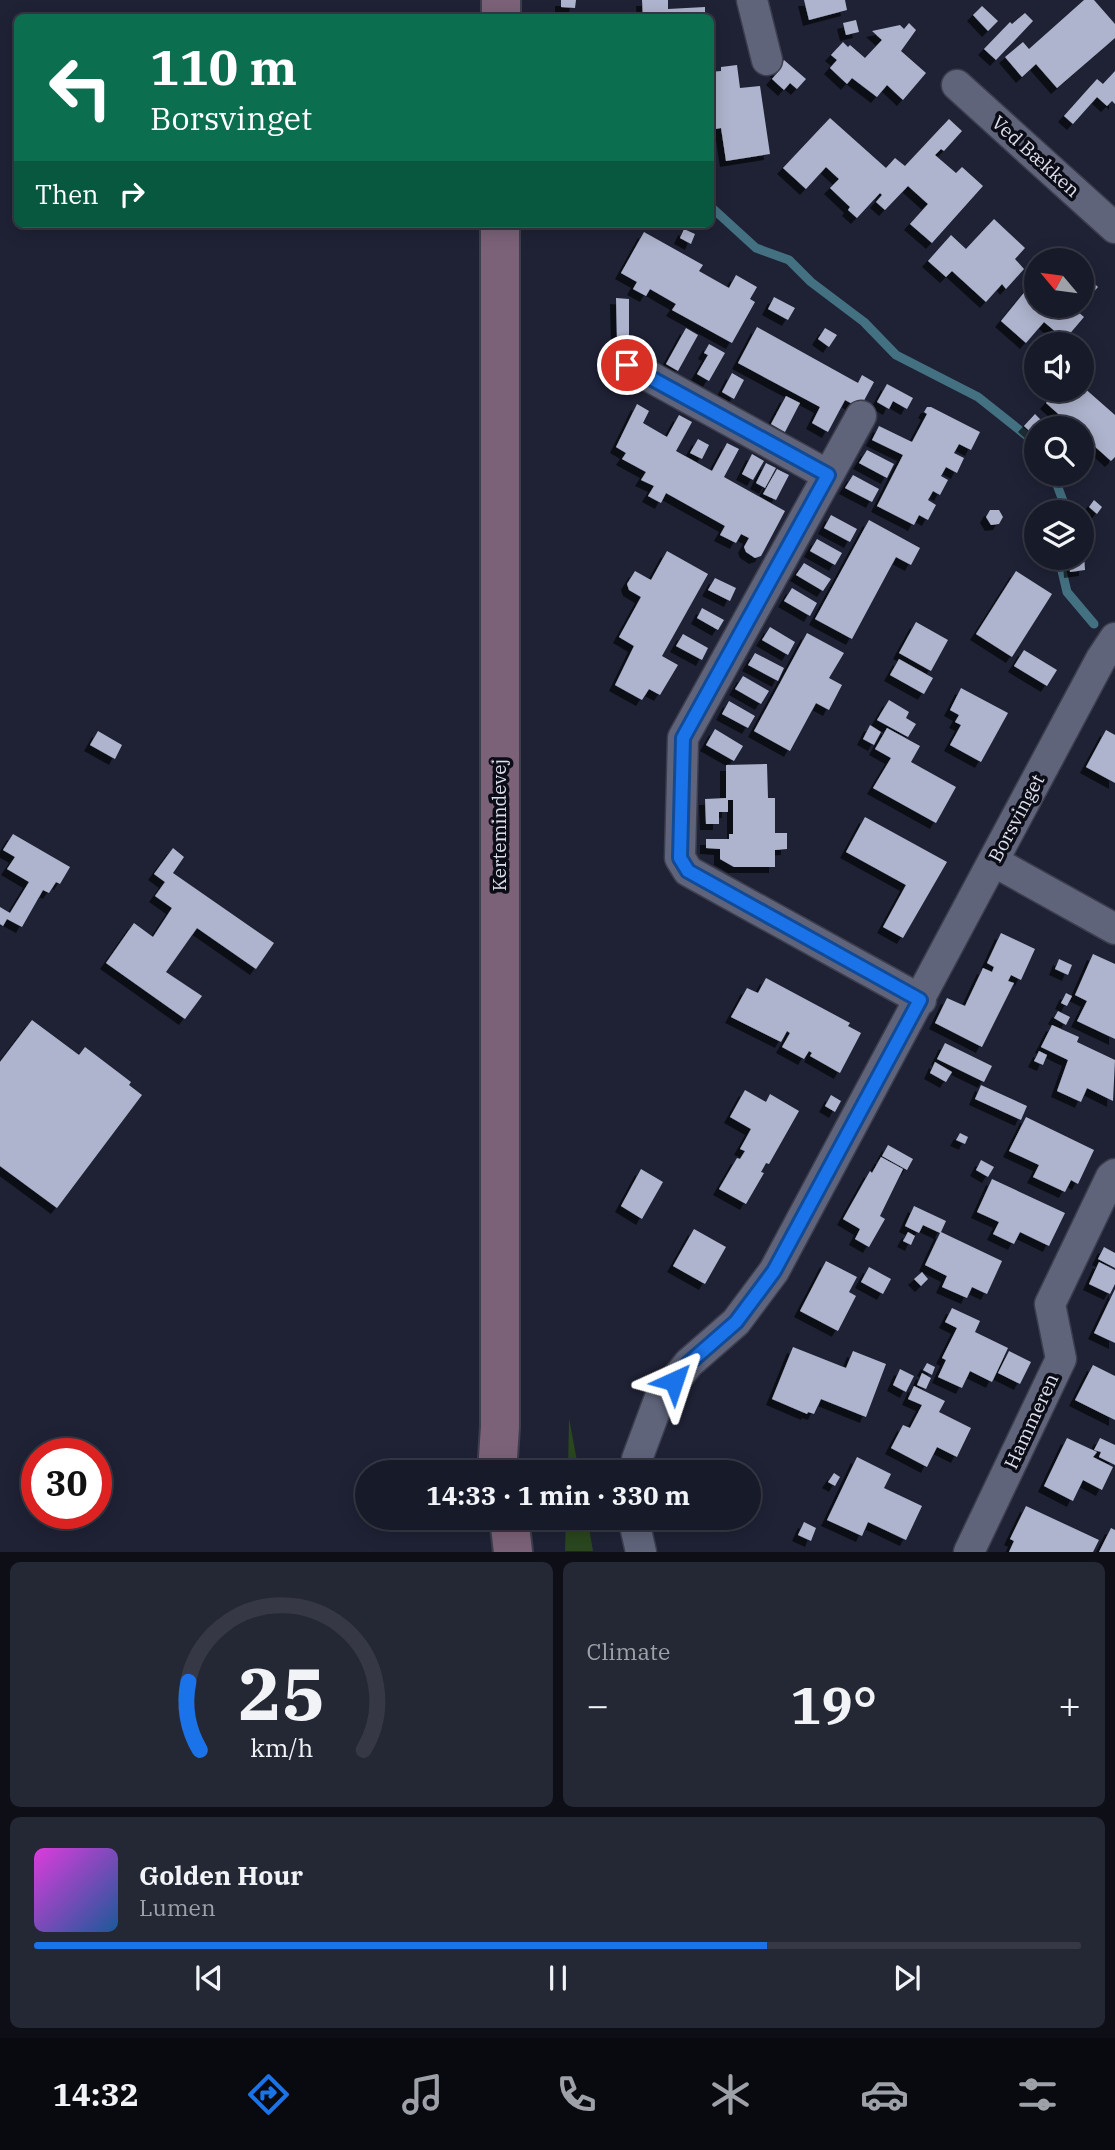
<!DOCTYPE html>
<html lang="en">
<head>
<meta charset="utf-8">
<style>
	:root { --surface:#171a28; --page:#242734; --text:#f1f3f6; --muted:#9ea1a8; --line:#363845; --accent:#1a73e8 }
	body { margin:0; font-family:"IBM Plex Serif",serif; background:var(--page); color:var(--text); height:100vh; display:flex; flex-direction:column; font-size:26px; white-space:nowrap }
	* { box-sizing:border-box; margin:0 }
	p { font-size:23px; color:var(--muted) }
	.icon { flex:none; width:38px; height:38px; fill:none; stroke:currentColor; stroke-width:2; stroke-linecap:round; stroke-linejoin:round }
	.map { position:relative; height:1552px; overflow:hidden }
	.drawer { display:flex; flex-direction:column; gap:10px; padding:10px; background:#0d0e16; flex:1 }
	.drawer>* { flex:none }
	.banner { position:absolute; left:14px; top:14px; width:700px; height:214px; border-radius:10px; box-shadow:0 4px 18px #0003,0 0 0 2px var(--line); background:#0b6e4f; color:#fff; overflow:hidden }
	.needle { width:46px; rotate:299deg }
	.buttons { position:absolute; left:1024px; top:248px; display:grid; gap:14px }
	.buttons a { display:grid; place-items:center; width:70px; height:70px; border-radius:50%; background:var(--surface); box-shadow:0 4px 18px #0003,0 0 0 2px var(--line); font-size:35px }
	.speed { position:absolute; left:21px; top:1438px; display:flex; gap:14px; font-size:35px; font-weight:700; text-align:center }
	.speed>* { display:grid; place-content:center; width:91px; height:91px; border-radius:50%; background:var(--surface); box-shadow:0 4px 18px #0003,0 0 0 2px var(--line); line-height:1 }
	.speed .limit { border:10px solid #d22; background:#fff; color:#111 }
	.pin { position:absolute; display:grid; place-items:center; width:60px; height:60px; color:#fff; margin:-30px; border:4px solid #fff; border-radius:50%; box-shadow:0 2px 7px #0007 }
	.me { position:absolute; width:77px; margin:-38px; rotate:42deg; stroke-linejoin:round; filter:drop-shadow(0 0 5px #0008) }
	.turn { display:flex; align-items:center; gap:24px; height:147px; padding:0 21px; font-size:32px }
	.turn .icon { width:91px; height:91px; stroke-width:2.5 }
	.turn b { display:block; font-size:49px; line-height:60px }
	.then { display:flex; align-items:center; height:66px; padding:0 21px; background:#0003; gap:14px; font-size:26px }
	.big { font-size:52px; font-weight:800; line-height:1.1 }
	.drawer .card { flex:1; display:flex; flex-direction:column; justify-content:center; gap:10px; min-width:0; padding:0 24px; border-radius:10px; background:var(--page) }
	.drawer .dial { align-items:center; gap:0 }
	.dial svg { height:182px; overflow:visible; fill:none; stroke:var(--line); stroke-width:7; stroke-linecap:round; text-anchor:middle }
	.dial text { fill:var(--text); stroke:none }
	.song { display:flex; align-items:center; gap:21px }
	.cover { width:84px; height:84px; border-radius:10px; background:linear-gradient(135deg,hsl(300 70% 55%),hsl(210 70% 35%)) }
	.played { height:7px; border-radius:4px; background:linear-gradient(90deg,var(--accent) 70%,var(--line) 70%) }
	.keys { display:flex; justify-content:space-around; direction:ltr }
	.heat { display:flex; justify-content:space-between; align-items:center; font-size:38px; direction:ltr }
	.drawer .tiles { flex:1; display:grid; gap:10px; grid-template-columns:1fr 1fr }
	.card:last-child { grid-column:span 2 }
	.trip { position:absolute; left:355px; top:1460px; width:406px; height:70px; border-radius:35px; background:var(--surface); box-shadow:0 4px 18px #0003,0 0 0 2px var(--line); font-weight:800; line-height:70px; text-align:center }
	.dock { display:flex; height:112px; justify-content:space-around; align-items:center; background:#090a10; color:var(--muted) }
	.dock .icon { width:49px; height:49px }
	.dock .on { color:var(--accent) }
	.dock b { font-size:32px; color:var(--text) }
	.map>svg:first-child { display:block }
</style>
</head>
<body>
<div class="map">
<svg width="1115" height="1552" viewBox="0 0 1115 1552">
	<defs>
		<filter id="shadow"><feDropShadow dx="-6" dy="6" stdDeviation="0" flood-color="#0009"/></filter>
	</defs>
	<rect width="100%" height="100%" fill="#1f2235"/>
	<path fill="#2a471e" d="M569 1418 579 1472H568Z
		M566 1517H587L593 1551H565Z"/>
	<g fill="none" stroke-linecap="round" stroke-linejoin="round">
		<path stroke="#447182" stroke-width="9" d="M710 206 756 248 789 260 811 282 864 322 896 355 978 397 1027 436 1036 449
			M1053 474 1063 501 1062 513
			M1059 558 1067 592 1094 624"/>
	</g>
	<path fill="#aeb4cd" filter="url(#shadow)" d="M561 0H576L575 8 561 7Z
		M642 0H668V9L705 7V18H643Z
		M804 0H845L847 10 809 20Z
		M1084 0H1094L1115 24V38L1057 88 1036 64 1022 77 1005 57 1023 42 1029 49Z
		M982 6 998 21 988 31 973 15Z
		M1025 13 1033 21 996 60 984 49 1010 22 1012 24Z
		M856 20 859 32 846 35 843 23Z
		M909 23 916 30 901 51 926 73 903 100 887 85 877 97 852 78 847 84 830 68 837 60 831 55 843 42 848 47 850 45 865 58 882 40 872 31 900 25 904 29Z
		M784 60 806 79 797 89 790 83 784 90 772 79 778 72 775 70Z
		M737 65 740 88 760 86 770 154 726 161 721 128 710 130V72L721 71V67Z
		M1115 71V104L1112 101 1107 106 1097 97 1073 124 1064 116 1097 79 1103 84Z
		M830 118 886 168 895 158 905 166 949 119 962 131 944 151 941 149 935 155 956 173 962 167 983 186 932 243 910 224 928 204 908 186 885 210 876 202 882 195 880 193 857 218 848 210 850 207 830 188 839 179 826 167 806 189 783 168Z
		M994 219 1025 248 1015 259 1024 269 1006 289 1002 284 986 302 952 271 946 277 928 261 951 235 966 249Z
		M684 229 695 234 691 244 680 238Z
		M644 232 703 265 699 271 729 288 736 275 757 287 750 299 755 302 732 343 672 310 676 304 650 289 646 296 633 289 637 282 621 273Z
		M1082 272 1098 287 1082 305Z
		M1036 278V306H1081L1077 311 1084 317 1067 337 1059 330 1057 333 1044 322 1026 343 1001 321Z
		M774 297 795 308 788 320 768 309Z
		M616 298 629 299V338L617 339Z
		M757 327 858 383 862 375 874 382 860 408 845 400 828 432 812 423 820 407 738 363Z
		M686 328 698 335 678 371 666 364Z
		M825 328 837 335 829 347 818 339Z
		M709 344 725 353 709 381 697 374 708 355 704 353Z
		M732 373 744 380 734 399 722 392Z
		M887 384 913 398 907 409 893 401 889 409 877 402Z
		M1082 386 1115 415V457L1111 461 1082 435V429H1075L1046 403 1057 390H1082Z
		M786 396 800 403 785 432 771 424Z
		M637 404 649 411 643 423 667 437 679 415 692 422 676 451 712 471 727 443 739 449 724 477 785 511 761 556 755 558 746 552 744 547 749 538 741 534 736 543 720 535 725 526 666 493 661 503 648 496 654 486 641 480 646 472 622 459 626 453 616 447Z
		M927 407H931L980 432 971 450 959 444 954 453 964 458 957 473 946 467 941 476 948 480 940 495 933 491 928 500 936 505 928 520 919 515 914 525 877 506 903 455 872 440 879 426 912 442 927 414 924 412Z
		M1035 414 1050 429H1036V437L1024 426Z
		M698 439 709 445 702 459 690 453Z
		M867 450 894 464 887 478 859 463Z
		M752 454 764 461 753 480 742 474Z
		M766 463 776 468 765 488 756 483Z
		M777 469 789 475 776 500 763 494Z
		M853 475 879 489 872 502 845 488Z
		M1094 500 1102 507 1097 514 1089 507Z
		M990 510H999L1003 517 999 524 991 525 986 517Z
		M831 515 857 529 850 542 824 528Z
		M869 520 920 548 911 565 896 557 852 639 815 619Z
		M817 539 842 553 835 565 810 551Z
		M667 551 708 574 662 656 678 665 660 695 649 689 642 700 615 685 634 646 619 637 641 597 629 590 627 584 635 571 651 580Z
		M1082 554H1084L1085 570 1070 572 1069 558H1082Z
		M804 563 831 579 823 591 796 575Z
		M1016 571 1052 594 1012 657 976 634Z
		M715 578 736 588 730 601 708 590Z
		M792 588 817 603 810 616 784 601Z
		M702 608 724 620 718 630 697 618Z
		M916 622 948 640 931 671 899 653Z
		M770 627 795 642 788 655 762 640Z
		M807 633 844 653 829 678 842 685 829 710 816 703 790 751 754 731Z
		M683 634 708 648 702 660 676 646Z
		M1024 650 1057 670 1047 686 1014 666Z
		M755 653 784 668 778 681 748 665Z
		M899 659 933 678 924 694 890 675Z
		M743 676 769 691 761 704 735 689Z
		M961 688 1008 713 981 762 950 745 961 725 955 722 959 715 950 710Z
		M889 700 909 712 906 718 916 724 908 737 877 720Z
		M729 701 755 716 748 728 722 714Z
		M870 725 881 732 874 745 863 739Z
		M887 728 920 746 911 762 956 787 936 823 873 788 891 758 875 749Z
		M715 729 743 746 734 761 706 745Z
		M1106 730 1115 735V783L1086 767Z
		M98 731 122 745 115 759 90 745Z
		M767 764 768 798H775V833H787V849L775 850V867H734L720 859V849L706 848V839H729V834H733V800H728V812H719V824H706L705 799 726 798V765Z
		M865 817 947 862 903 938 883 927 906 885 846 852Z
		M13 834 70 867 60 884 56 882 49 893 43 890 22 927 7 919 3 926 0 924V907L10 913 29 882 7 869 15 857 3 850Z
		M173 848 184 857 173 873 274 943 256 969 197 928 166 972 202 996 185 1019 106 963 134 923 153 937 172 908 155 896 165 882 154 874Z
		M1001 933 1035 949 1021 980 1011 975 1008 981 1014 983 982 1047 935 1023 947 998 965 1006 983 968 992 972 994 967 987 963Z
		M1093 954 1115 964V1039L1077 1021 1087 1001 1075 995Z
		M1059 959 1072 965 1068 975 1055 969Z
		M766 978 850 1023 848 1026 861 1033 840 1073 810 1056 812 1053 809 1051 804 1059 782 1047 790 1033 787 1031 781 1042 731 1017 747 988 758 993Z
		M1066 993 1072 996 1067 1006 1061 1003Z
		M1058 1011 1070 1017 1066 1025 1054 1018Z
		M32 1020 79 1055 85 1047 131 1082 129 1085 142 1095 57 1208 0 1166V1062Z
		M1052 1025 1079 1037 1077 1042 1115 1060 1113 1101 1087 1088 1081 1102 1057 1091 1068 1060 1041 1047Z
		M945 1043 992 1066 984 1082 937 1059Z
		M1039 1051 1047 1055 1043 1065 1034 1061Z
		M935 1062 952 1072 946 1082 930 1073Z
		M981 1085 1027 1106 1021 1120 975 1099Z
		M745 1090 766 1102 770 1094 799 1111 769 1164 766 1163 761 1172 764 1173 746 1204 719 1189 737 1158 740 1159 745 1151 740 1149 751 1129 730 1117Z
		M831 1095 841 1101 835 1112 825 1106Z
		M1026 1117 1094 1150 1078 1184 1071 1180 1065 1192 1033 1177 1039 1165 1009 1151Z
		M960 1133 968 1137 965 1144 956 1140Z
		M888 1145 913 1159 907 1170 882 1156Z
		M881 1157 903 1169 880 1216 885 1219 869 1247 855 1239 860 1229 843 1219 870 1171 872 1173Z
		M981 1160 994 1167 988 1177 976 1170Z
		M641 1169 663 1182 642 1219 621 1206Z
		M992 1179 1065 1213 1049 1246 1020 1232 1014 1244 993 1234 999 1222 977 1212Z
		M914 1206 946 1221 941 1232 1002 1261 987 1294 972 1287 967 1298 942 1287 947 1276 925 1265 940 1233 923 1225 919 1233 905 1226Z
		M694 1229 726 1247 705 1284 673 1266Z
		M908 1232 915 1236 911 1245 903 1241Z
		M1104 1247 1115 1253V1268L1098 1259Z
		M826 1261 857 1277 849 1292 856 1296 838 1331 800 1311Z
		M1099 1262 1115 1270V1284L1110 1294 1089 1284Z
		M869 1267 891 1279 883 1294 861 1282Z
		M922 1272 928 1279 921 1286 914 1279Z
		M1115 1289V1343L1094 1333Z
		M952 1308 980 1321 975 1332 1008 1348 992 1382 970 1371 962 1388 938 1377 946 1360 942 1358 957 1328 945 1322Z
		M793 1347 846 1368 853 1351 886 1364 866 1417 821 1399 814 1414 808 1412 807 1414 772 1399Z
		M1009 1351 1031 1362 1020 1384 998 1373Z
		M927 1363 935 1367 932 1375 923 1370Z
		M1093 1365 1115 1376V1420L1075 1400Z
		M900 1369 914 1376 906 1392 893 1385Z
		M922 1373 931 1378 926 1389 917 1385Z
		M914 1386 945 1401 939 1412 971 1428 957 1457 937 1447 927 1467 891 1448 903 1425 910 1428 922 1405 908 1399Z
		M1067 1438 1097 1452 1093 1457 1113 1467 1102 1490 1083 1480 1073 1501 1044 1486Z
		M1100 1438 1115 1445V1465L1099 1457 1101 1452 1094 1450Z
		M857 1457 891 1474 884 1488 922 1506 906 1540 868 1522 862 1536 827 1520Z
		M834 1473 840 1477 835 1486 828 1482Z
		M1026 1506 1099 1540 1093 1552H1009L1014 1541 1010 1539Z
		M804 1522 816 1528 811 1541 798 1535Z
		M1111 1528 1115 1530V1552H1099Z"/>
	<g fill="none" stroke-linecap="round" stroke-linejoin="round">
		<g stroke="#3c3e4e" stroke-width="33">
			<path id="minor" d="M752 0 767 60
				M957 85 1115 228
				M627 364 828 475
				M861 416 683 738 680 858 688 871 921 1000
				M993 861 1115 929
				M636 1472 637 1459 659 1400 689 1363 736 1322 774 1271 1101 659 1115 638
				M633 1517 641 1552
				M969 1552 1061 1359 1050 1304 1111 1177 1115 1174"/>
		</g>
		<g stroke="#3c3e4e" stroke-width="42">
			<path id="secondary" d="M501 18V0
				M497 1472 500 1427V224
				M509 1517 513 1552"/>
		</g>
		<use href="#minor" stroke="#60647b" stroke-width="30"/>
		<use href="#secondary" stroke="#7c6279" stroke-width="38"/>
	</g>
	<g fill="none" stroke-linecap="round" stroke-linejoin="round">
		<g stroke="#114b97" stroke-width="18">
			<path id="route" d="M627 365 828 475 683 738 680 858 688 871 920 1000 774 1271 736 1322 689 1363 674 1381"/>
		</g>
		<use href="#route" stroke="#1a73e8" stroke-width="12"/>
	</g>
	<g text-anchor="middle" dominant-baseline="central" stroke-width="7" stroke-linejoin="round" paint-order="stroke">
		<g font-size="19" fill="#dde0ee" stroke="#0b0c15">
			<text transform="translate(1036 156) rotate(42)">Ved Bækken</text>
			<text transform="translate(1016 818) rotate(-62)">Borsvinget</text>
			<text transform="translate(499 825) rotate(-90)">Kertemindevej</text>
			<text transform="translate(1031 1421) rotate(-65)">Hammeren</text>
		</g>
	</g>
</svg>
<div class="buttons">
<a><svg class="needle" viewBox="-14 -14 28 28"><path d="M0-13l5 13h-10z" fill="#e53935"/><path d="M0 13l5-13h-10z" fill="#9ea1a8"/></svg></a>
<a><svg class="icon" aria-label="sound" viewBox="0 0 24 24"><path d="M4 9h4l5-4v14l-5-4H4zM17 9q2 3 0 6"/></svg></a>
<a><svg class="icon" aria-label="search" viewBox="0 0 24 24"><circle cx="10" cy="10" r="6"/><path d="M15 15l6 6"/></svg></a>
<a><svg class="icon" aria-label="layers" viewBox="0 0 24 24"><path d="M12 4l9 5-9 5-9-5zM3 14l9 5 9-5"/></svg></a>
</div>
<div class="speed"><div class="limit">30</div></div>
<div class="pin" style="left:627px;top:365px;background:#d93025"><svg class="icon" aria-label="arrive" viewBox="0 0 24 24"><path d="M6 21V4h12l-3 4 3 4H6"/></svg></div>
<svg class="me" style="left:674px;top:1381px" viewBox="-20 -20 40 40"><path d="M0-17L14 15 0 8-14 15z" fill="#1a73e8" stroke="#fff" stroke-width="4"/></svg>
<div class="trip">14:33 · 1 min · 330 m</div>
<div class="banner">
<div class="turn"><svg class="icon" aria-label="left" viewBox="0 0 24 24"><path d="M17 20v-9H6M10 6l-5 5 5 5"/></svg><div><b>110 m</b>Borsvinget</div></div>
<div class="then">Then<svg class="icon" aria-label="right" viewBox="0 0 24 24"><path d="M7 20v-9h11M14 6l5 5-5 5"/></svg></div>
</div>
</div>
<section class="drawer">
<div class="tiles">
<div class="card dial"><svg viewBox="0 0 100 80">
<path d="M14 69A42 42 0 1 1 86 69"/>
<path d="M14 69A42 42 0 0 1 9 39" stroke="#1a73e8"/>
<text x="50" y="56" font-size="32" font-weight="700">25</text>
<text x="50" y="72" font-size="11">km/h</text>
</svg></div>
<div class="card"><p>Climate</p>
<div class="heat"><a>−</a><b class="big">19°</b><a>+</a></div>
</div>
<div class="card">
<div class="song"><i class="cover"></i><div><b>Golden Hour</b><p>Lumen</p></div></div>
<div class="played"></div>
<div class="keys"><svg class="icon" aria-label="previous" viewBox="0 0 24 24"><path d="M18 5L8 12l10 7zM5 5v14"/></svg><svg class="icon" aria-label="pause" viewBox="0 0 24 24"><path d="M8 5v14M16 5v14"/></svg><svg class="icon" aria-label="next" viewBox="0 0 24 24"><path d="M6 5l10 7-10 7zM19 5v14"/></svg></div>
</div>
</div>
</section>
<nav class="dock">
<b>14:32</b>
<svg class="icon on" aria-label="directions" viewBox="0 0 24 24"><path d="M12 3l9 9-9 9-9-9zM9 14v-3h6M13 9l2 2-2 2"/></svg>
<svg class="icon" aria-label="music" viewBox="0 0 24 24"><path d="M9 18V5l10-2v13"/><circle cx="6" cy="18" r="3"/><circle cx="16" cy="16" r="3"/></svg>
<svg class="icon" aria-label="phone" viewBox="0 0 24 24"><path d="M5 4h4l2 5-3 2q2 4 5 5l2-3 5 2v4C11 20 4 13 5 4z"/></svg>
<svg class="icon" aria-label="climate" viewBox="0 0 24 24"><path d="M12 3v18M4 7l16 10M4 17L20 7"/></svg>
<svg class="icon" aria-label="car" viewBox="0 0 24 24"><path d="M5 17H2v-5l4-1 3-4h7l3 4 3 1v5h-3M9 17h6M6 11h13"/><circle cx="7" cy="17" r="2"/><circle cx="17" cy="17" r="2"/></svg>
<svg class="icon" aria-label="filters" viewBox="0 0 24 24"><path d="M4 7h16M4 17h16"/><circle cx="9" cy="7" r="2"/><circle cx="15" cy="17" r="2"/></svg>
</nav>
</body>
</html>
